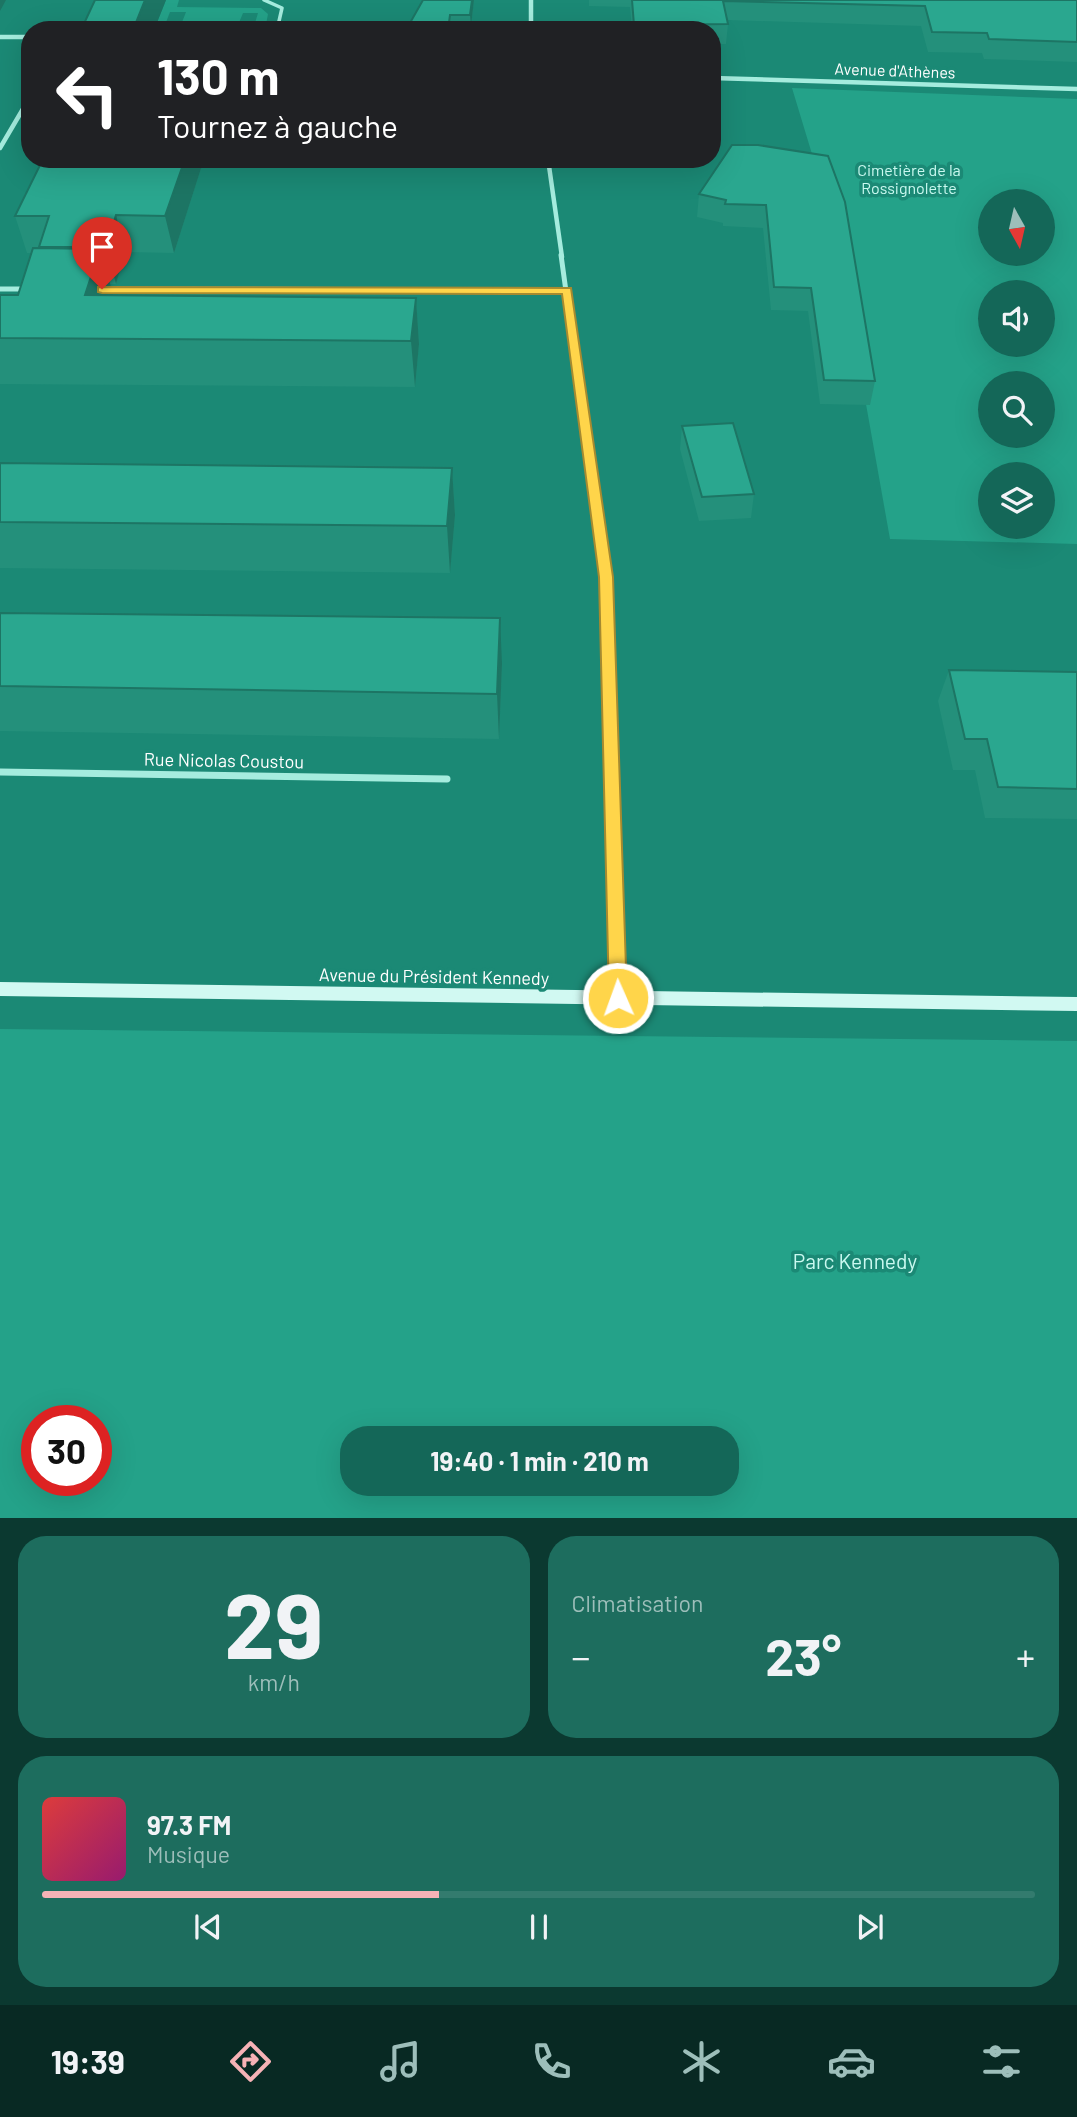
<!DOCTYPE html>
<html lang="fr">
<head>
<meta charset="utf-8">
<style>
	:root { --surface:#146758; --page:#1d6d5e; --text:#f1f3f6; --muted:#9dbeba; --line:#337b6e; --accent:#f6b2b6 }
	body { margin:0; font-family:Barlow,sans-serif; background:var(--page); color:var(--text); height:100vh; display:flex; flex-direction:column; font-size:26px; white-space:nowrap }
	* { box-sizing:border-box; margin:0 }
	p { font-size:23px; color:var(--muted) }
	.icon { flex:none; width:38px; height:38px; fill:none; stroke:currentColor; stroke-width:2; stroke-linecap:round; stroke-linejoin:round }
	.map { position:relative; height:1518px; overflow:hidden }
	.side { display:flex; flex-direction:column; gap:18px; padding:18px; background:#0b3930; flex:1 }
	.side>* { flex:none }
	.guide { position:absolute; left:21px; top:21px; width:700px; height:147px; border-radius:28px; box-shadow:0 7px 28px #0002; background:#202124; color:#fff; overflow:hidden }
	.needle { width:46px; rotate:172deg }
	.tools { position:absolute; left:978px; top:189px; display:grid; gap:14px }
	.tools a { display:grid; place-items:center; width:77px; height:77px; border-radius:50%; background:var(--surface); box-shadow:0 7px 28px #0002; font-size:35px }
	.speed { position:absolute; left:21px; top:1405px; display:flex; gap:14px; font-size:35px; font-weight:700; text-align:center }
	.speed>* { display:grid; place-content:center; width:91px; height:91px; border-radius:50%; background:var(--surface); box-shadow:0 7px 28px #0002; line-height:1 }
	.speed .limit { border:10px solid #d22; background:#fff; color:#111 }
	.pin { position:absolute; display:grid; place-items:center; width:60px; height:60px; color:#fff; margin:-72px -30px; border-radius:50% 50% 50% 0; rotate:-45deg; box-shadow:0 0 7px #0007 }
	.pin .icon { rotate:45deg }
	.me { position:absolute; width:77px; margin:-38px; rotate:358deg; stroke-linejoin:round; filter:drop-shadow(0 0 5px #0008) }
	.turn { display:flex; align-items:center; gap:24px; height:147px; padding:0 21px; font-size:32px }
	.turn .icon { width:91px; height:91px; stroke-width:2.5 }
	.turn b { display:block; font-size:49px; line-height:60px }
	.big { font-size:52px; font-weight:700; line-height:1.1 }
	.side .tile { flex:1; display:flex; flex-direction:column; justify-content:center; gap:10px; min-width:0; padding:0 24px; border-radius:28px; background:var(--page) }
	.side .dial { align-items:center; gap:0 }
	.dial b { font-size:91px; line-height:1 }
	.song { display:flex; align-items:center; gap:21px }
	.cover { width:84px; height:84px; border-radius:10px; background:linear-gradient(135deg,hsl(0 70% 55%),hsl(320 70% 35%)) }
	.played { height:7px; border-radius:4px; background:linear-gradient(90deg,var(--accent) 40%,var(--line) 40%) }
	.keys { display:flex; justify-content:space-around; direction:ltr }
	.heat { display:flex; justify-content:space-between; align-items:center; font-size:38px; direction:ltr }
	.side .tiles { flex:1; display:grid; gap:18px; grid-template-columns:1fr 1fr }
	.tile:last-child { grid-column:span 2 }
	.trip { position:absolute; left:340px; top:1426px; width:399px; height:70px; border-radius:28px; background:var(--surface); box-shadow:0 7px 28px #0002; font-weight:700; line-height:70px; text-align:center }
	.dock { display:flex; height:112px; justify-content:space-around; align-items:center; background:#082923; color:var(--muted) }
	.dock .icon { width:49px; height:49px }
	.dock .current { color:var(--accent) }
	.dock b { font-size:32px; color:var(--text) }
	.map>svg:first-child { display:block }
</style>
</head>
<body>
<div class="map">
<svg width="1077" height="1519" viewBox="0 0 1077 1519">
	<rect width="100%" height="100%" fill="#1b8975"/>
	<path fill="#24a289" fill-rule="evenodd" d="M166 0H179L177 7 261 8 268 14 265 30H253L258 13H243L236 30H179L186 12H170L163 30H154Z
		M792 88 1077 99V544L890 539 835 230ZM990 201H1043V254H990ZM990 292H1043V345H990ZM990 383H1043V436H990ZM990 474H1043V527H990Z
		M0 1029 1077 1041V1518H0ZM37 1421H96V1480H37ZM352 1438H726V1484H352Z"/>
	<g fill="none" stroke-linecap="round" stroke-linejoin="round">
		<path stroke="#a5ecde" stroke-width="3.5" d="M264 0 282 8 277 30"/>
		<path stroke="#a5ecde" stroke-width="4.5" d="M531 0V30
			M0 37H30
			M712 78 1077 89
			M0 148 30 97
			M548 159 562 257"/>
		<path stroke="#a5ecde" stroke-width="5" d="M561 255 606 582
			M0 289H27
			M102 289 567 290"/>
		<path stroke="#a5ecde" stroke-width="7" d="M606 580 618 995
			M0 772 447 779"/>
		<path stroke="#a5ecde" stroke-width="9" d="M618 993V998"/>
		<path fill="#d1f9f2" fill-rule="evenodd" d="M0 982 1077 997V1011L0 996Z"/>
	</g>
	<path fill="#24907b" d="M423 0H474L471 26H450V30H406Z
		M589 0H1077V62L984 59 982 53 928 52 921 26 727 20 728 24 726 44H712V30H632L630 7 589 6Z
		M732 145 875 381 870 405 820 404 808 311 771 310 763 228 723 226V223L697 217 699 194Z
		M204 159 174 253 125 252 116 284H110L112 296 416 298 419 344 415 387 0 384V295H18L31 253H27L15 216Z
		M682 426 754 494 751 518 699 521 680 449Z
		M0 463 452 468 455 515 450 573 0 568Z
		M0 613 502 664 499 739 0 731Z
		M949 670 1077 672V819L985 818 975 770H953L938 701Z"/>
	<path fill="#1d7564" d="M0 0H6L0 11Z
		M145 0H166L154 30H133Z
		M472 0H474L471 26 470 15Z
		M185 159H204L174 253 165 216Z
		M116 215 125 252 116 284 106 247Z
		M100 249 113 294 100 338 85 295Z
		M416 298 419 344 415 387 411 341Z
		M452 468 455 515 450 573 447 526Z
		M500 618 502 664 499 739 497 694Z"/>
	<path fill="#2aa78f" stroke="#1d7564" stroke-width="2" d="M95 0H145L133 30H81Z
		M423 0H472L470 15H450L448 30H406Z
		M632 0H1077V42L989 39 987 33 932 32 925 6 723 1 728 24 634 25Z
		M732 145H758L828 156 845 202 875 381 824 380 811 288 774 287 766 205 725 204 726 200 699 194Z
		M43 159H185L165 216 116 215 106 247H39L49 216H15Z
		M33 248 100 249 85 295 416 298 411 341 0 338V295H18Z
		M733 423 754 494 702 497 682 426Z
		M0 463 452 468 447 526 0 522Z
		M0 613 500 618 497 694 0 686Z
		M949 670 1077 672V789L998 787 987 739H965Z"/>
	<path fill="#ffd54a" stroke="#a68a30" stroke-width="2" d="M98 287 571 288 613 577 627 998 624 1004 618 1006 612 1004 609 998 599 577 562 294 102 293 98 292Z"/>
	<g text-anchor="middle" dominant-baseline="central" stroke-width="7" stroke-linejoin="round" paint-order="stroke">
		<g font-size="16" fill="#fff" stroke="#1b8975">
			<text transform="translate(895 70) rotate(2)">Avenue d'Athènes</text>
		</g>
		<g font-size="16" fill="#caf9f0" stroke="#1b8975">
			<text x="909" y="169">Cimetière de la<tspan x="909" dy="18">Rossignolette</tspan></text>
		</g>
		<g font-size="18" fill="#fff" stroke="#1b8975">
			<text transform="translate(224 760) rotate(1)">Rue Nicolas Coustou</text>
			<text transform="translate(434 976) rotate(1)">Avenue du Président Kennedy</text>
		</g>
		<g font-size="21" fill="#caf9f0" stroke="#1b8975">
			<text x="855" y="1260">Parc Kennedy</text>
		</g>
	</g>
</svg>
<div class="tools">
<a><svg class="needle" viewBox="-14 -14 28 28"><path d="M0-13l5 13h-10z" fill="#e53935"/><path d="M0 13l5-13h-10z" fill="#9dbeba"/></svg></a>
<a><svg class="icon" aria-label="sound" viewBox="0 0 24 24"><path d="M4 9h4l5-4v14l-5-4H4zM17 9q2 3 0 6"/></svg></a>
<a><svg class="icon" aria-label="search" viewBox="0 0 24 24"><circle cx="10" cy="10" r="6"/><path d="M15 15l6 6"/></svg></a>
<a><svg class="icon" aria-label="layers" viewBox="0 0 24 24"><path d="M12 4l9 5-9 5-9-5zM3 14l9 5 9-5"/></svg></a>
</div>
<div class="speed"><div class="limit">30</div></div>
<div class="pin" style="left:102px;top:289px;background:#d93025"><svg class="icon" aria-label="arrive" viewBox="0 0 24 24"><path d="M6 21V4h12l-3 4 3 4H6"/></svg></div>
<svg class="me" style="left:618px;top:998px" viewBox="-20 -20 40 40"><circle r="17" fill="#ffd54a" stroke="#fff" stroke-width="3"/><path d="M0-11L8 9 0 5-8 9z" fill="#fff"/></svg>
<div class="trip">19:40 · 1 min · 210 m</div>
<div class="guide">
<div class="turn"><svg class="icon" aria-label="left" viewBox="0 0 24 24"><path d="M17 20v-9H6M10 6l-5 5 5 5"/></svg><div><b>130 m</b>Tournez à gauche</div></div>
</div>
</div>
<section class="side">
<div class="tiles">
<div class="tile dial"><b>29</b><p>km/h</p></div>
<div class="tile"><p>Climatisation</p>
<div class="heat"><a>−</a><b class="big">23°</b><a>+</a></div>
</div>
<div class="tile">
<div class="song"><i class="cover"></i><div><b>97.3 FM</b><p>Musique</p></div></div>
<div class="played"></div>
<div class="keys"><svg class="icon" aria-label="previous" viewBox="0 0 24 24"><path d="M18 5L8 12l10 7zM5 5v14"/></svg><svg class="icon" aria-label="pause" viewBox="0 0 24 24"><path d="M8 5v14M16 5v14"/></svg><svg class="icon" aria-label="next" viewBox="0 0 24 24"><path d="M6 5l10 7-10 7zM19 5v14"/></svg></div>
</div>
</div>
</section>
<nav class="dock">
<b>19:39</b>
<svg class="icon current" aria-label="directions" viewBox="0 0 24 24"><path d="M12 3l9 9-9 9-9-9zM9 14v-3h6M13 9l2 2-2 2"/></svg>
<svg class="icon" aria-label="music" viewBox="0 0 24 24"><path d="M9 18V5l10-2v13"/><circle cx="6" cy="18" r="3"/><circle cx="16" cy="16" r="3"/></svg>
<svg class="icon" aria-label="phone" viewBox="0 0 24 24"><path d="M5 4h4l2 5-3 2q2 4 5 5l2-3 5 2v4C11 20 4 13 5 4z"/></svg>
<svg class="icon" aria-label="climate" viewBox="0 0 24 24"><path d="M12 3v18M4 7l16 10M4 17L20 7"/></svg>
<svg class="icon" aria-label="car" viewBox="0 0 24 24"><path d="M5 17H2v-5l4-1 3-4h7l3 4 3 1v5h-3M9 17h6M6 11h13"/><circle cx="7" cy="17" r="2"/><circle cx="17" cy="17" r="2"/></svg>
<svg class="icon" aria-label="filters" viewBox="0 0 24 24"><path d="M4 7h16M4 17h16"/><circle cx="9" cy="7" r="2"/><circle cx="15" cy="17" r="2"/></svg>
</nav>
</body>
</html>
